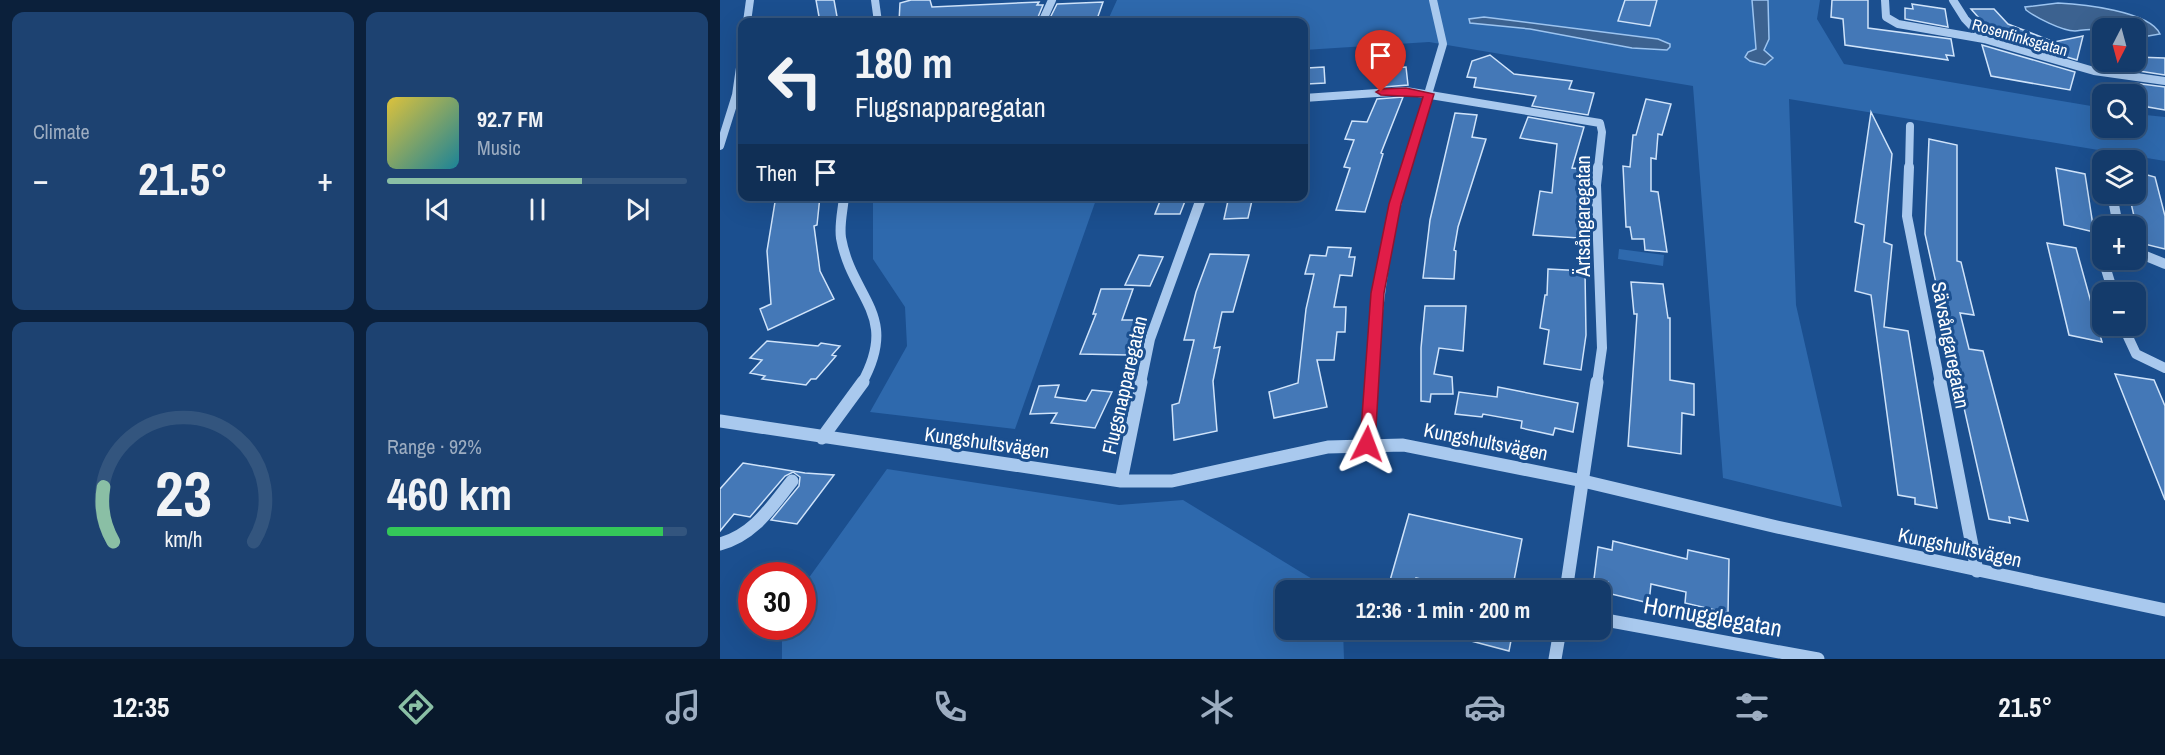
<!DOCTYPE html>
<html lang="en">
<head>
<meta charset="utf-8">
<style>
	:root { --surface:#143b6b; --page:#1d4271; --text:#f1f3f6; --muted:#9dadc1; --line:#33557e; --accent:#8abfa5 }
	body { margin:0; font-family:"Archivo Narrow",sans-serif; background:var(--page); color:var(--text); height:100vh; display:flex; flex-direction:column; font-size:22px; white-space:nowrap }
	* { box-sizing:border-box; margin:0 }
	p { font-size:20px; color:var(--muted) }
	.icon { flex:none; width:33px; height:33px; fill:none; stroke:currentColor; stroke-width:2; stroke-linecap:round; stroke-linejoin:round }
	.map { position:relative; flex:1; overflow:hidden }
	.side { display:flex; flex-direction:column; gap:12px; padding:12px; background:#0b203b; width:720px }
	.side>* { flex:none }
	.top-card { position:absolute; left:18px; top:18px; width:570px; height:183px; border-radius:12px; box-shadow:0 6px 24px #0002,0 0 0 2px var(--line); background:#143b6b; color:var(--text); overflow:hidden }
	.needle { width:39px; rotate:186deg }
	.buttons { position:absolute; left:1372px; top:18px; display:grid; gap:12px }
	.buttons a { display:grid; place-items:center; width:54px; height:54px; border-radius:12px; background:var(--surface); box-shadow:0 6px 24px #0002,0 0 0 2px var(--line); font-size:30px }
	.speed { position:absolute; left:18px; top:562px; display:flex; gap:12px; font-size:30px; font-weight:700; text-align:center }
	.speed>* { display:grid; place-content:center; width:78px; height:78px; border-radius:50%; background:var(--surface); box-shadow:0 6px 24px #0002,0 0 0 2px var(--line); line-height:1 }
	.speed .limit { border:9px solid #d22; background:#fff; color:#111 }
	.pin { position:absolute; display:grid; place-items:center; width:51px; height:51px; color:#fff; margin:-62px -26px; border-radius:50% 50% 50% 0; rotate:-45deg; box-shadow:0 0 6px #0007 }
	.pin .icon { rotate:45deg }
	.me { position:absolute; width:66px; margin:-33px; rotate:3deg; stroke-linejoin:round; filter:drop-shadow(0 0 4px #0008) }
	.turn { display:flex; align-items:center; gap:21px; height:126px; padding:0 18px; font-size:27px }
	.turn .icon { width:78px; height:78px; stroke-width:2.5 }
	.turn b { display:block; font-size:42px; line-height:51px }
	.then { display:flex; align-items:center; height:57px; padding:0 18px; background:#0003; gap:12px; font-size:22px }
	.big { font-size:45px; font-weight:800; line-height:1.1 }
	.side .widget { flex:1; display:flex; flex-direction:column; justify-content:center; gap:9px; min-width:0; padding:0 21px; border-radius:12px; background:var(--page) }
	.side .dial { align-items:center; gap:0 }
	.dial svg { height:156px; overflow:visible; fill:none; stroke:var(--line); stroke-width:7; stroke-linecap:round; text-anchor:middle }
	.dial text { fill:var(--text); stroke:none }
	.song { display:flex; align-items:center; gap:18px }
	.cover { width:72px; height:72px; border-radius:9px; background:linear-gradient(135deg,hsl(50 70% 55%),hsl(190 70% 35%)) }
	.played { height:6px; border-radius:3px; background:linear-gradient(90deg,var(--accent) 65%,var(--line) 65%) }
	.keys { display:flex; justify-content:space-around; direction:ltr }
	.heat { display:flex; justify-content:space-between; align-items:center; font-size:33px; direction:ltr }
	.charge { height:9px; border-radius:4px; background:linear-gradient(90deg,#34c759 92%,var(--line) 0) }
	.side .tiles { flex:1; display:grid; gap:12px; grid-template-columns:repeat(2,1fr) }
	.trip { position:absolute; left:555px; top:580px; width:336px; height:60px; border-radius:12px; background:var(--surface); box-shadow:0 6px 24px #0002,0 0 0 2px var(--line); font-weight:800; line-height:60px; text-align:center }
	.tabs { display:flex; height:96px; justify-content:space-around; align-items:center; background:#08182b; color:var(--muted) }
	.tabs .icon { width:42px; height:42px }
	.tabs .active { color:var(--accent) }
	.tabs b { font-size:27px; color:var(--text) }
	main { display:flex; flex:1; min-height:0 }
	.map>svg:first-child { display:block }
</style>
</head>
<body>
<main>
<section class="side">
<div class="tiles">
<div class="widget"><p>Climate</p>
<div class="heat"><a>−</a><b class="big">21.5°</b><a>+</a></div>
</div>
<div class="widget">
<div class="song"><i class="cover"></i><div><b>92.7 FM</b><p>Music</p></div></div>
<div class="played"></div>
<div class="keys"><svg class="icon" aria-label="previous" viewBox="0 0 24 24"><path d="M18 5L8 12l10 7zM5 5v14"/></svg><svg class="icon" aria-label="pause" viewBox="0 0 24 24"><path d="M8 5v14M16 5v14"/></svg><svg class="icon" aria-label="next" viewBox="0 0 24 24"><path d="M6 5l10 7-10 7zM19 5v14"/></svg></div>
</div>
<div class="widget dial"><svg viewBox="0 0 100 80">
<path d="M14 69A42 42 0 1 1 86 69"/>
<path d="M14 69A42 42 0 0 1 9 41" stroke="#8abfa5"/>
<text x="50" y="56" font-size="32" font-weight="700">23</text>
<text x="50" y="72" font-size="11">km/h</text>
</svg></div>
<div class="widget"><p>Range · 92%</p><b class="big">460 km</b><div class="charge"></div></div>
</div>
</section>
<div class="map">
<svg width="1445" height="659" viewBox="0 0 1445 659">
	<rect width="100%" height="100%" fill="#1b4f8f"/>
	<path fill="#2e69ad" d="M397 0H1100L1097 19 1124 64 1383 108V128H1416V114L1445 117V161L1069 99 1076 305 1122 507 1003 478 973 86 709 42 584 50V22H387Z
		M153 197H377L295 429 150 412 187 346 185 307 153 259Z
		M899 249 944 255 943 266 898 259Z
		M167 469 399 505 463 500 612 591H566V630H623L624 659H62V627H82L83 586Z"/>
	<path fill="#3c6290" stroke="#9cc4f0" stroke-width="1.5" d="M1032 0H1048L1049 39 1044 50 1053 58 1045 65 1030 61 1025 57 1028 52 1036 49Z
		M1338 3C1361 4 1430 11 1440 34L1416 38V28H1383V31C1372 28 1365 30 1355 31 1342 31 1315 17 1306 10L1305 7Z
		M764 17 938 39 950 44V47L947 50 912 48 810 29 750 23 749 19Z"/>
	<path fill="#4478b7" stroke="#cfe3fa" stroke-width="1.5" d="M96 0H114L118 22H100Z
		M191 0H210L212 7 319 2 317 5H323L316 22H179L180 3Z
		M905 0H937L930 26 898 21Z
		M1112 0H1148V28L1231 39 1234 56 1226 55 1228 60 1125 45 1123 19 1111 17Z
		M383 2 376 22H328L337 4Z
		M1192 4 1225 9 1228 27 1185 19V8L1193 9Z
		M1251 9H1274L1288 24 1334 42 1363 36 1357 60 1275 36Z
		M1262 45 1355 72 1350 90 1271 76Z
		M770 55 794 74 852 81 849 89 874 93 868 115 812 106 816 96 754 87 756 78 747 77 752 61Z
		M1416 57 1445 58V75L1406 69 1401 62H1416Z
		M604 67 605 83 587 84V68Z
		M686 67 688 85 663 87 671 68Z
		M1414 83 1445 87V110L1428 107Z
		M683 97 661 153 663 154 645 212 616 210 630 168 624 167 634 140 625 139 632 121 647 122 657 99Z
		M926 99 951 104 942 135 938 134 936 159 931 158V191L938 192 947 252 925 250 924 239H912L910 227H906L903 166 910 167 913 135H916Z
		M1151 112 1172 154 1164 242 1172 245 1164 327 1188 331 1217 508 1195 504V498L1178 495 1151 295 1135 291 1144 225 1135 222Z
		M735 113 757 115 752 137 766 139 738 227 734 250 736 251 734 279 703 278 710 220Z
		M808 117 864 127 852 168 862 169 859 195V238L813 235 820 191 832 193 837 144 800 138Z
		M1209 139 1237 145V261L1241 262 1254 315 1240 313 1249 349 1263 351 1308 521 1289 517 1290 523 1269 519 1205 234Z
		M1336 168 1365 174 1374 232 1344 225Z
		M1416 172 1435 177 1445 216V249L1420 243 1409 194H1416Z
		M56 196H100L97 225 94 226 100 271 114 299 48 330 40 309 51 304 47 251Z
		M442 196H467L460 214H435Z
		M509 196H533L528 218 504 219Z
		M1327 243 1356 248 1382 342 1349 335Z
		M608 247 631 248 629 257H635L632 276 620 275 614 307H626L625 332H617L614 360H597L607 407 554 418 549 392 578 383 586 309 594 274H585L590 255 606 256Z
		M490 254 529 255 513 312H502L494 348 500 347 493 381 497 431 454 440 452 405 459 403 474 340H464L476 292Z
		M419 255 443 257 430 286 405 285Z
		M828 269 865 271 866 335 861 370 824 364 829 330 820 328 825 295H827Z
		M911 282 943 284 948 318H950V380L974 384V415L962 413 961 454 908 446 917 314H914Z
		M381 289H413L402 320H420L408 355 360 354 376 314H373Z
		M705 306H746L743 351 719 348 714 374 732 377 733 394H711L710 402 701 401V348Z
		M47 341 98 346 101 343 120 346 112 355 116 356 96 379H91L86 385 42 379 45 376 30 373 42 360 30 358Z
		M1395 374 1434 380 1445 406V500Z
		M339 385 335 397 366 401 372 390 392 392 375 428 331 423 337 413 310 414 319 386Z
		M778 387 858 403 853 432 835 428 833 435 801 428 802 421 763 414 762 417 735 414 739 392 777 397Z
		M23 463 85 473 114 475 77 524 51 520 79 486 80 477 73 472 65 476 30 517 14 514 0 531V489Z
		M689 514 802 539 792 591H734L735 587 696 578 693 589 669 584Z
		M893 541 967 559 968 550 1009 559 1008 613 965 603 966 592 931 584 929 603 887 593 888 582 874 579 878 547 892 550Z
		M733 630H793L789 651 732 636Z"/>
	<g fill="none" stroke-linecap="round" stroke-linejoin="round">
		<path stroke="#a9c9ee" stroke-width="8" d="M155 0 158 22
			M1165 0 1166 17 1178 24 1264 39 1374 71 1445 81
			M1233 0 1245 19 1264 39
			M27 22 30 0
			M322 22 332 0
			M584 98 686 91 880 123 882 132 878 168
			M0 146 16 95 22 54
			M1386 157V160
			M686 168 723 44 713 0
			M1189 168 1190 126"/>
		<path stroke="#a9c9ee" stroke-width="10" d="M1189 167 1187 216 1220 383
			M1392 194 1398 226
			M124 196C123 210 119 224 121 238 132 299 180 314 142 383
			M1383 250 1381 253 1393 292
			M1416 252 1445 264
			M1403 326 1416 354 1445 368
			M421 383 430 339 482 196
			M651 383C657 309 665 238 686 167
			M877 383 882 348 876 185 878 167"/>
		<path stroke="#a9c9ee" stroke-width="13" d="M1220 382 1257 571
			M0 421 401 481H452L608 447 683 445 863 481 1057 527 1445 610
			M102 438 143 382
			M647 444 652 382
			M401 481 421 382
			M0 544C34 535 51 507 72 481
			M846 591 877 382
			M880 619 1098 659
			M835 659 840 630"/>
	</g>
	<path fill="#e11d48" stroke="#92132f" stroke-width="1.5" d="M686 88 714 94 681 204 664 293 655 444 647 450 640 444 651 293 669 204 703 97 661 95 656 92 661 89Z"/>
	<g text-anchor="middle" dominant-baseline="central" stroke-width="6" stroke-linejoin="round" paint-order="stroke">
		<g font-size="16" fill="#fff" stroke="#1b4f8f">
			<text transform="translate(1300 37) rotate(16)">Rosenfinksgatan</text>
		</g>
		<g font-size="20" fill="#fff" stroke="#1b4f8f">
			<text transform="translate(862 216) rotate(-90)">Ärtsångaregatan</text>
			<text transform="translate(1231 345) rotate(79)">Sävsångaregatan</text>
			<text transform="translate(404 385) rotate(-77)">Flugsnapparegatan</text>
			<text transform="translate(766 441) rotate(11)">Kungshultsvägen</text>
			<text transform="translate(267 442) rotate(8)">Kungshultsvägen</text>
			<text transform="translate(1240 547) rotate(12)">Kungshultsvägen</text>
		</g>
		<g font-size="24" fill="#fff" stroke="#1b4f8f">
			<text transform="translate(993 616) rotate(10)">Hornugglegatan</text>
		</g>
	</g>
</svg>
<div class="buttons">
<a><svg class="needle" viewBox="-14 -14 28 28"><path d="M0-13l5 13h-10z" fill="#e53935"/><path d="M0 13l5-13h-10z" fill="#9dadc1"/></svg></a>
<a><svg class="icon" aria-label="search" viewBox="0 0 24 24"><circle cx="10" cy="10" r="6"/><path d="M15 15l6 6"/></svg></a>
<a><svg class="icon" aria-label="layers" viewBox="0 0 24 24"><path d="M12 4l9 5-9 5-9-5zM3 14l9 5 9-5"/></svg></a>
<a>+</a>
<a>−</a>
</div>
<div class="speed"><div class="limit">30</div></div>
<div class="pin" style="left:661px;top:92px;background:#d93025"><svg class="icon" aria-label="arrive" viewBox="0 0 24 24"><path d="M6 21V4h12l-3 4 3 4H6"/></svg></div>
<svg class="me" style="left:647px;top:444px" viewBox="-20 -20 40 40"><path d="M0-17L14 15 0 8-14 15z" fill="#e11d48" stroke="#fff" stroke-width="4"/></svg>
<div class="trip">12:36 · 1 min · 200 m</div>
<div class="top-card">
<div class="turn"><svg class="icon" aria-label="left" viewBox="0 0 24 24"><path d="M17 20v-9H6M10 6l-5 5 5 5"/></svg><div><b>180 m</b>Flugsnapparegatan</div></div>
<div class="then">Then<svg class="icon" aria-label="arrive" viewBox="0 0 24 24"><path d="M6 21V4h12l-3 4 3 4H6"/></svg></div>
</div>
</div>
</main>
<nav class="tabs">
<b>12:35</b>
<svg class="icon active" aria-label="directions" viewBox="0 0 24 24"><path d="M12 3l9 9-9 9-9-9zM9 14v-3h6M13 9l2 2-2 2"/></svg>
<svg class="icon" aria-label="music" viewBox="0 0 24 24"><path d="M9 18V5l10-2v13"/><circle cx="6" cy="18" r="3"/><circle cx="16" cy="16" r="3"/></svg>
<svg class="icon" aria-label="phone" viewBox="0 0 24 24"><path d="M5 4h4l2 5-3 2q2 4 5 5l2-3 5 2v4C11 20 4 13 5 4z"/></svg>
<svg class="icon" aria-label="climate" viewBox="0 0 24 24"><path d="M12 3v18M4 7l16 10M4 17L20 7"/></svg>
<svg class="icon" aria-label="car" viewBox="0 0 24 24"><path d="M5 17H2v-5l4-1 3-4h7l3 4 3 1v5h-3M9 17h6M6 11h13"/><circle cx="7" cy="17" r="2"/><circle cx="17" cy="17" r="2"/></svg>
<svg class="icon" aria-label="filters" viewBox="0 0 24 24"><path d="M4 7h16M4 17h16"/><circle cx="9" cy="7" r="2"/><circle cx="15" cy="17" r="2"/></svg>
<b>21.5°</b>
</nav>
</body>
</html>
